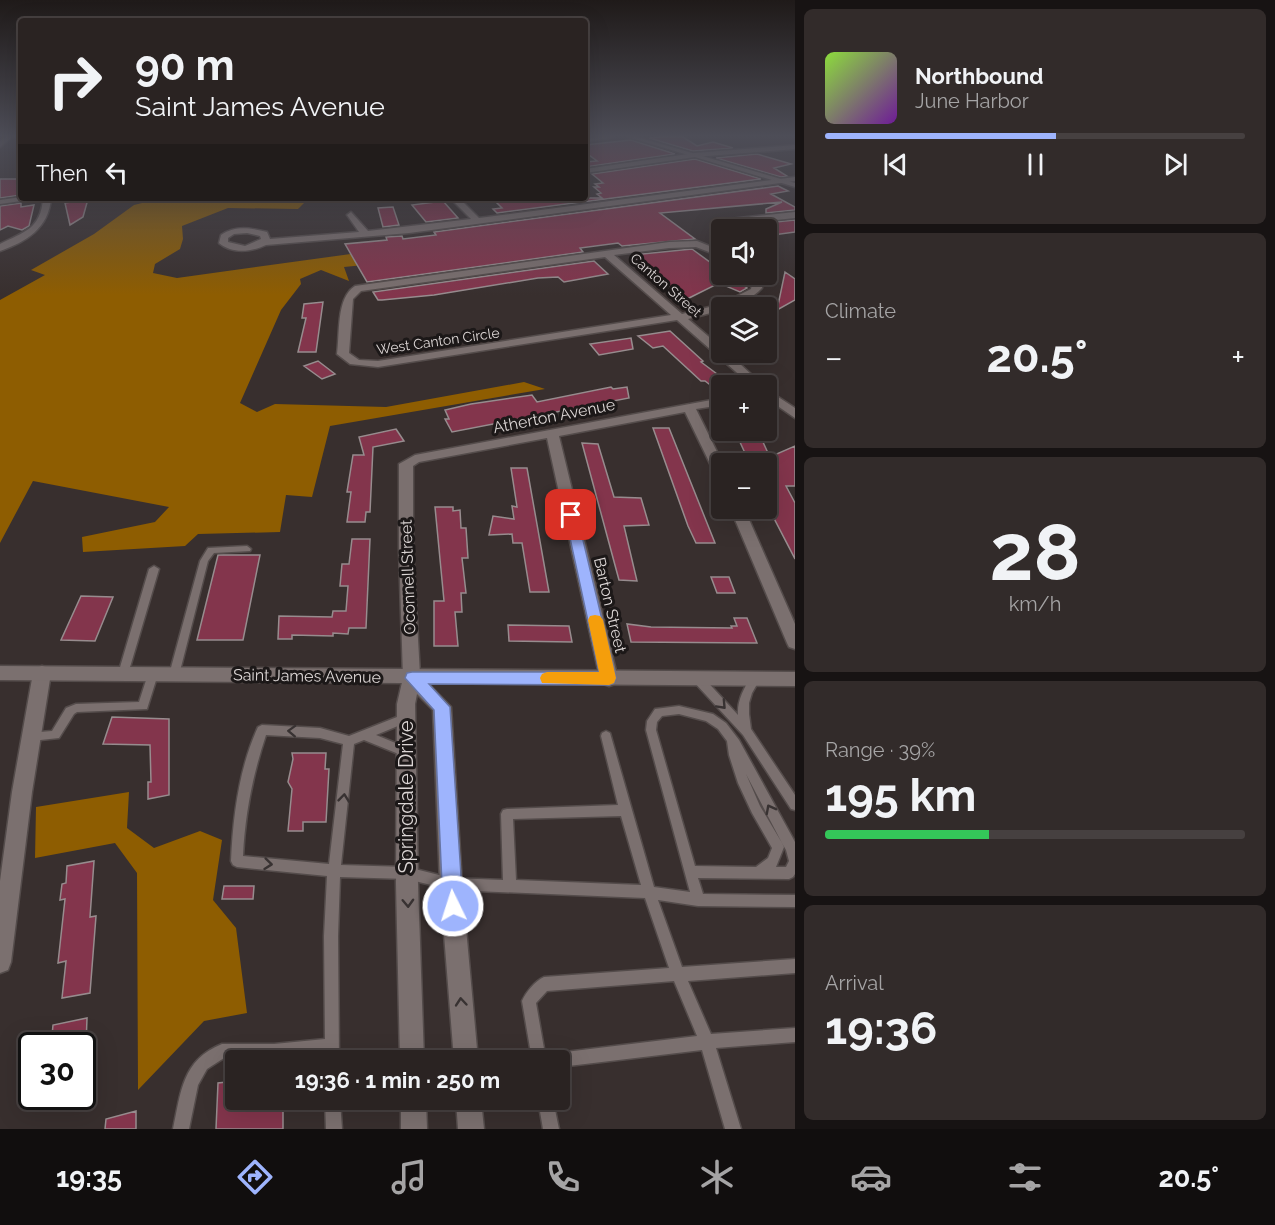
<!DOCTYPE html>
<html lang="en">
<head>
<meta charset="utf-8">
<style>
	:root { --surface:#2a2322; --page:#322b2a; --text:#f1f3f6; --muted:#a5a4a5; --line:#464040; --accent:#9eb4fd }
	body { margin:0; font-family:Raleway,sans-serif; background:var(--page); color:var(--text); height:100vh; display:flex; flex-direction:column; font-size:22px; white-space:nowrap }
	* { box-sizing:border-box; margin:0 }
	p { font-size:20px; color:var(--muted) }
	.icon { flex:none; width:33px; height:33px; fill:none; stroke:currentColor; stroke-width:2; stroke-linecap:round; stroke-linejoin:round }
	.map { position:relative; flex:1; overflow:hidden }
	.panel { display:flex; flex-direction:column; gap:9px; padding:9px; background:#171313; width:480px }
	.panel>* { flex:none }
	.guide { position:absolute; left:18px; top:18px; width:570px; height:183px; border-radius:6px; box-shadow:0 6px 24px #0002,0 0 0 2px var(--line); background:#2a2322; color:var(--text); overflow:hidden }
	.buttons { position:absolute; left:711px; top:219px; display:grid; gap:12px }
	.buttons a { display:grid; place-items:center; width:66px; height:66px; border-radius:6px; background:var(--surface); box-shadow:0 6px 24px #0002,0 0 0 2px var(--line); font-size:30px }
	.speed { position:absolute; left:18px; top:1032px; display:flex; gap:12px; font-size:30px; font-weight:700; text-align:center }
	.speed>* { display:grid; place-content:center; width:78px; height:78px; border-radius:50%; background:var(--surface); box-shadow:0 6px 24px #0002,0 0 0 2px var(--line); line-height:1 }
	.speed .limit { border:3px solid #111; border-radius:9px; background:#fff; color:#111 }
	.pin { position:absolute; display:grid; place-items:center; width:51px; height:51px; color:#fff; margin:-26px; border-radius:12px; box-shadow:0 3px 9px #0006 }
	.me { position:absolute; width:66px; margin:-33px; rotate:356deg; stroke-linejoin:round; filter:drop-shadow(0 0 4px #0008) }
	.turn { display:flex; align-items:center; gap:21px; height:126px; padding:0 18px; font-size:27px }
	.turn .icon { width:78px; height:78px; stroke-width:2.5 }
	.turn b { display:block; font-size:42px; line-height:51px }
	.then { display:flex; align-items:center; height:57px; padding:0 18px; background:#0003; gap:12px; font-size:22px }
	.big { font-size:45px; font-weight:700; line-height:1.1 }
	.panel .card { flex:1; display:flex; flex-direction:column; justify-content:center; gap:9px; min-width:0; padding:0 21px; border-radius:9px; background:var(--page) }
	.panel .dial { align-items:center; gap:0 }
	.dial b { font-size:78px; line-height:1 }
	.song { display:flex; align-items:center; gap:18px }
	.cover { width:72px; height:72px; border-radius:9px; background:linear-gradient(135deg,hsl(90 70% 55%),hsl(280 70% 35%)) }
	.played { height:6px; border-radius:3px; background:linear-gradient(90deg,var(--accent) 55%,var(--line) 55%) }
	.keys { display:flex; justify-content:space-around; direction:ltr }
	.heat { display:flex; justify-content:space-between; align-items:center; font-size:33px; direction:ltr }
	.charge { height:9px; border-radius:4px; background:linear-gradient(90deg,#34c759 39%,var(--line) 0) }
	.trip { position:absolute; left:225px; top:1050px; width:345px; height:60px; border-radius:6px; background:var(--surface); box-shadow:0 6px 24px #0002,0 0 0 2px var(--line); font-weight:700; line-height:60px; text-align:center }
	.menu { display:flex; height:96px; justify-content:space-around; align-items:center; background:#110e0e; color:var(--muted) }
	.menu .icon { width:42px; height:42px }
	.menu .active { color:var(--accent) }
	.menu b { font-size:27px; color:var(--text) }
	main { display:flex; flex:1; min-height:0 }
	.map>svg:first-child { display:block }
</style>
</head>
<body>
<main>
<div class="map">
<svg width="795" height="1129" viewBox="0 0 795 1129">
	<rect width="100%" height="100%" fill="#382f2e"/>
	<path fill="#8e5d01" d="M162 198H309L298 209 228 208 182 226 183 239 180 249 155 264 153 273 177 278 394 248 404 261 344 267 349 281 321 270 300 279 301 284 281 310 240 403 257 412 275 404 386 407 524 382 545 389 330 426 312 497 286 495 280 532 198 534 185 546 83 552 82 537 155 522 169 507 33 481 0 543V300L45 275 31 270 94 234 134 205Z
		M129 792 127 828 154 848 200 831 222 840 213 900 236 928 247 1013 204 1021 138 1090 137 873 115 843 35 858 36 807Z"/>
	<path fill="#83354c" stroke="#978c8e" stroke-width="1.5" d="M661 137H683L697 146 713 142 733 148 693 151 649 138Z
		M631 140 675 154 585 167V162L597 161 585 152V145Z
		M757 154 791 164 774 168 787 176 781 177 716 158Z
		M695 159 761 179 497 213 493 209 502 208 496 202 521 199 523 200 542 198H602L597 194 601 193 594 187H599L595 184 603 183 592 174Z
		M0 179H21V195L0 198Z
		M778 186 788 191 771 194 795 207V210L766 213V209L782 202 660 213 695 239 622 246 618 243 580 248 583 252 367 282 345 244 387 240 386 237 402 236 403 239 436 235 434 232Z
		M88 199 83 217 70 225 65 203Z
		M443 201 458 218 426 222 412 205Z
		M21 203V207L34 205 29 226 22 230 8 226 0 230V206Z
		M393 207 399 225 383 227 378 208Z
		M795 220V232L766 236V223Z
		M692 249 722 271V274H726L747 288 740 292 719 283 685 300 632 255Z
		M594 261 608 274 564 282 558 277 538 278 434 295 382 300H378L373 292Z
		M785 272 795 279V300L777 310Z
		M323 302 316 352H298L306 318H302L304 304Z
		M670 331 703 361 701 362 725 380 709 384 705 381H701L663 346 653 348 638 336Z
		M631 338 633 349 599 355 590 344Z
		M318 361 335 374 322 379 304 366Z
		M611 387 613 389 627 387 629 398 452 432 445 419H449L445 410 471 404 532 395 537 402Z
		M653 428H669L715 543H696L688 526Z
		M396 429 404 441 373 447 370 512H366L365 522H347L351 492H347L353 455H364L359 437Z
		M739 440H762L768 453H745Z
		M582 443 598 444 614 497 641 498 649 525 624 526 637 581 619 580Z
		M795 446V486H786L795 503V559L766 503V464L763 460Z
		M511 468H527L549 592H530L522 543H513L512 534 489 535 493 516 514 519 512 506 517 507Z
		M435 507H453V511L460 510 461 528H466L468 558H462L466 593H461L462 612H455L458 646H434V601H444Z
		M352 539H370L366 628H349L348 634 333 633V636L292 635V639H278L279 616 332 617 333 611H346L348 586H340L342 564H349Z
		M218 555H260L243 640H197Z
		M711 577H729L735 593H717Z
		M81 596 113 597 95 641 61 640Z
		M734 618H747L757 643 631 642 627 624 651 627 732 628 731 626H737Z
		M508 625 569 626 572 642 509 641Z
		M112 717 169 719V795L148 799V782H151L150 745 103 744Z
		M292 753H326L325 769H329L326 822H303V831H288L292 789 288 782 293 759Z
		M94 861 90 917 96 916 90 993 62 998 66 961 58 963 65 899 60 900 62 884 66 883 67 866Z
		M224 886H254L253 899H222Z
		M87 1018 86 1046H51L53 1025Z
		M236 1081V1100H275V1104L283 1103V1129H216L218 1083Z
		M136 1111V1129H105L106 1119Z"/>
	<g fill="none" stroke-linecap="round" stroke-linejoin="round">
		<g stroke="#544c4b" stroke-width="3">
			<path id="lane" d="M247 546 251 549 250 551 214 553 208 561 179 675 178 678 174 679 170 678 169 675 200 561 208 548Z
				M154 566 159 569 128 674 127 677 123 678 119 677 118 674 149 569Z
				M153 670 157 671 158 674 147 709 77 712 74 714 59 738 31 741 27 739 26 736 27 733 52 731 66 708 76 704 139 702 148 674 149 671Z
				M698 675 702 676 738 715C737 700 744 689 751 676L755 675 759 676 760 679 752 693 749 703V714L751 729 795 795V810L791 809 743 735 694 682 693 679 694 676Z
				M679 706 713 714 726 723 739 740 795 842V874L793 877 789 879 698 878 703 894 795 895V907L698 906 658 900 682 967 795 959V973L688 981 711 1034 795 1028V1042L716 1048 741 1129H725L702 1050 560 1067V1060H550L552 1055 557 1053 697 1036 674 981 547 991 536 1003 546 1060H532L522 1001C526 992 535 981 544 977L669 968 645 898 451 890 407 879 340 877 338 936 339 1060H325V1053L274 1058H224L207 1069 198 1085 189 1129H173C181 1092 182 1060 222 1044H274L325 1039 324 936 327 876 237 867 233 865 231 861C233 816 239 768 258 727L262 725 320 728 349 736 402 715 406 714 410 715 411 718 410 721 376 735 410 749 412 752 410 755 406 757 364 740 354 744 341 865 407 867 451 878 503 880 501 814 503 810 507 809 618 805 601 736 602 733 606 731 610 733 654 887 690 892 646 730 647 721 655 709ZM679 714 706 721 718 729 727 741 729 755 738 783 752 813 772 848 768 858 756 867 695 866 656 730 657 722 662 716ZM266 735 320 738 343 744 329 864 243 856C245 814 253 774 266 735ZM746 774 782 843 760 806ZM621 816 641 885 516 880 513 819ZM782 843 786 850 789 861 786 867H776L784 847Z
				M325 1100H340L342 1129H326Z
				M538 1100H553L559 1129H543Z"/>
		</g>
		<g stroke="#544c4b" stroke-width="3">
			<path id="street" d="M5 137H12L0 147V141Z
				M596 137H614L585 142V138Z
				M795 145V149L695 157 585 173V169L695 153Z
				M795 177V181L409 233 266 245C251 252 232 254 219 243L221 235C236 225 250 228 267 232L270 239 359 232 347 215 351 212 368 231 471 219 450 198H459L479 218ZM247 233 260 236 261 239 245 246 228 242V238L234 234Z
				M21 197 51 198C49 228 26 242 0 251V244C24 232 41 229 43 198L0 204V200Z
				M795 212V218L730 225 726 222 730 219Z
				M697 241 722 251V257L696 247 669 248 614 255 682 314 721 304 751 289 752 284 744 274H754L762 283V288C753 298 734 308 722 308V310L688 319 722 348V352H727L764 386H752L677 320 378 367 350 364 337 354C340 333 336 298 355 286L669 242ZM605 257 671 315 378 361 359 360 349 353 353 299 361 291Z
				M766 389 795 408V418L766 398Z
				M722 398V405L696 409 723 464H722V478L715 474 685 412 559 436 618 679 615 684 609 686 603 684 600 679 547 438 419 462 413 466V549L420 675 451 707 462 884 478 1060H454L440 884 433 710 417 694 415 704 418 884 424 1060H400L396 884 397 704 403 678 399 549V464L415 455Z
				M730 508H744L795 624V649L789 647 787 643Z
				M42 666 48 668 51 673 32 792 11 962 8 970 0 973V881L12 792 33 673 36 668Z
				M401 1100H426L427 1129H401Z
				M456 1100H481L484 1129H458Z"/>
		</g>
		<g stroke="#544c4b" stroke-width="3">
			<path id="secondary" d="M628 137H637L795 183V187Z
				M0 666 795 672V686L0 680Z"/>
		</g>
		<use href="#lane" fill="#7b706f" fill-rule="evenodd"/>
		<use href="#street" fill="#7b706f" fill-rule="evenodd"/>
		<use href="#secondary" fill="#7b706f" fill-rule="evenodd"/>
	</g>
	<defs><path id="oneway-chevron" d="M-2-3.5L2.5 0L-2 3.5" fill="none" stroke-width="1.6" stroke-linecap="round" stroke-linejoin="round" transform="scale(1.5)"/></defs>
	<g stroke="#383232">
		<use href="#oneway-chevron" transform="translate(722 705) rotate(47)"/>
		<use href="#oneway-chevron" transform="translate(292 731) rotate(-178)"/>
		<use href="#oneway-chevron" transform="translate(344 798) rotate(-84)"/>
		<use href="#oneway-chevron" transform="translate(770 809) rotate(-118)"/>
		<use href="#oneway-chevron" transform="translate(268 864) rotate(6)"/>
		<use href="#oneway-chevron" transform="translate(408 903) rotate(88)"/>
		<use href="#oneway-chevron" transform="translate(461 1002) rotate(-95)"/>
	</g>
	<linearGradient id="sky" x2="0" y2="1"><stop stop-color="#1f1a19"/><stop offset="0.46" stop-color="#4d4d57"/><stop offset="1" stop-color="#4d4d57" stop-opacity="0"/></linearGradient>
	<rect width="795" height="295" fill="url(#sky)"/>
	<path fill="#9eb4fd" stroke="#6775a4" stroke-width="1.5" d="M571 510 577 515 616 678 614 683 609 685 429 684 450 707 463 906 460 913 453 916 446 913 443 906 434 710 405 678 407 673 412 672H599L565 515Z"/>
	<path fill="#f59e0b" d="M595 615 600 616 603 620 616 678 614 683 609 685 542 683 540 678 542 674 547 672H599L588 620 590 616Z"/>
	<g text-anchor="middle" dominant-baseline="central" stroke-width="6" stroke-linejoin="round" paint-order="stroke">
		<g font-size="14" fill="#dcd6d5" stroke="#1c1818">
			<text transform="translate(666 285) rotate(41)">Canton Street</text>
			<text transform="translate(438 341) rotate(-8)">West Canton Circle</text>
		</g>
		<g font-size="16" fill="#dcd6d5" stroke="#1c1818">
			<text transform="translate(554 416) rotate(-11)">Atherton Avenue</text>
			<text transform="translate(408 577) rotate(-92)">Oconnell Street</text>
			<text transform="translate(610 605) rotate(77)">Barton Street</text>
			<text transform="translate(307 676) rotate(1)">Saint James Avenue</text>
		</g>
		<g font-size="20" fill="#dcd6d5" stroke="#1c1818">
			<text transform="translate(406 797) rotate(-90)">Springdale Drive</text>
		</g>
	</g>
</svg>
<div class="buttons">
<a><svg class="icon" aria-label="sound" viewBox="0 0 24 24"><path d="M4 9h4l5-4v14l-5-4H4zM17 9q2 3 0 6"/></svg></a>
<a><svg class="icon" aria-label="layers" viewBox="0 0 24 24"><path d="M12 4l9 5-9 5-9-5zM3 14l9 5 9-5"/></svg></a>
<a>+</a>
<a>−</a>
</div>
<div class="speed"><div class="limit">30</div></div>
<div class="pin" style="left:571px;top:515px;background:#d93025"><svg class="icon" aria-label="arrive" viewBox="0 0 24 24"><path d="M6 21V4h12l-3 4 3 4H6"/></svg></div>
<svg class="me" style="left:453px;top:906px" viewBox="-20 -20 40 40"><circle r="17" fill="#9eb4fd" stroke="#fff" stroke-width="3"/><path d="M0-11L8 9 0 5-8 9z" fill="#fff"/></svg>
<div class="trip">19:36 · 1 min · 250 m</div>
<div class="guide">
<div class="turn"><svg class="icon" aria-label="right" viewBox="0 0 24 24"><path d="M7 20v-9h11M14 6l5 5-5 5"/></svg><div><b>90 m</b>Saint James Avenue</div></div>
<div class="then">Then<svg class="icon" aria-label="left" viewBox="0 0 24 24"><path d="M17 20v-9H6M10 6l-5 5 5 5"/></svg></div>
</div>
</div>
<section class="panel">
<div class="card">
<div class="song"><i class="cover"></i><div><b>Northbound</b><p>June Harbor</p></div></div>
<div class="played"></div>
<div class="keys"><svg class="icon" aria-label="previous" viewBox="0 0 24 24"><path d="M18 5L8 12l10 7zM5 5v14"/></svg><svg class="icon" aria-label="pause" viewBox="0 0 24 24"><path d="M8 5v14M16 5v14"/></svg><svg class="icon" aria-label="next" viewBox="0 0 24 24"><path d="M6 5l10 7-10 7zM19 5v14"/></svg></div>
</div>
<div class="card"><p>Climate</p>
<div class="heat"><a>−</a><b class="big">20.5°</b><a>+</a></div>
</div>
<div class="card dial"><b>28</b><p>km/h</p></div>
<div class="card"><p>Range · 39%</p><b class="big">195 km</b><div class="charge"></div></div>
<div class="card"><p>Arrival</p><b class="big">19:36</b></div>
</section>
</main>
<nav class="menu">
<b>19:35</b>
<svg class="icon active" aria-label="directions" viewBox="0 0 24 24"><path d="M12 3l9 9-9 9-9-9zM9 14v-3h6M13 9l2 2-2 2"/></svg>
<svg class="icon" aria-label="music" viewBox="0 0 24 24"><path d="M9 18V5l10-2v13"/><circle cx="6" cy="18" r="3"/><circle cx="16" cy="16" r="3"/></svg>
<svg class="icon" aria-label="phone" viewBox="0 0 24 24"><path d="M5 4h4l2 5-3 2q2 4 5 5l2-3 5 2v4C11 20 4 13 5 4z"/></svg>
<svg class="icon" aria-label="climate" viewBox="0 0 24 24"><path d="M12 3v18M4 7l16 10M4 17L20 7"/></svg>
<svg class="icon" aria-label="car" viewBox="0 0 24 24"><path d="M5 17H2v-5l4-1 3-4h7l3 4 3 1v5h-3M9 17h6M6 11h13"/><circle cx="7" cy="17" r="2"/><circle cx="17" cy="17" r="2"/></svg>
<svg class="icon" aria-label="filters" viewBox="0 0 24 24"><path d="M4 7h16M4 17h16"/><circle cx="9" cy="7" r="2"/><circle cx="15" cy="17" r="2"/></svg>
<b>20.5°</b>
</nav>
</body>
</html>
